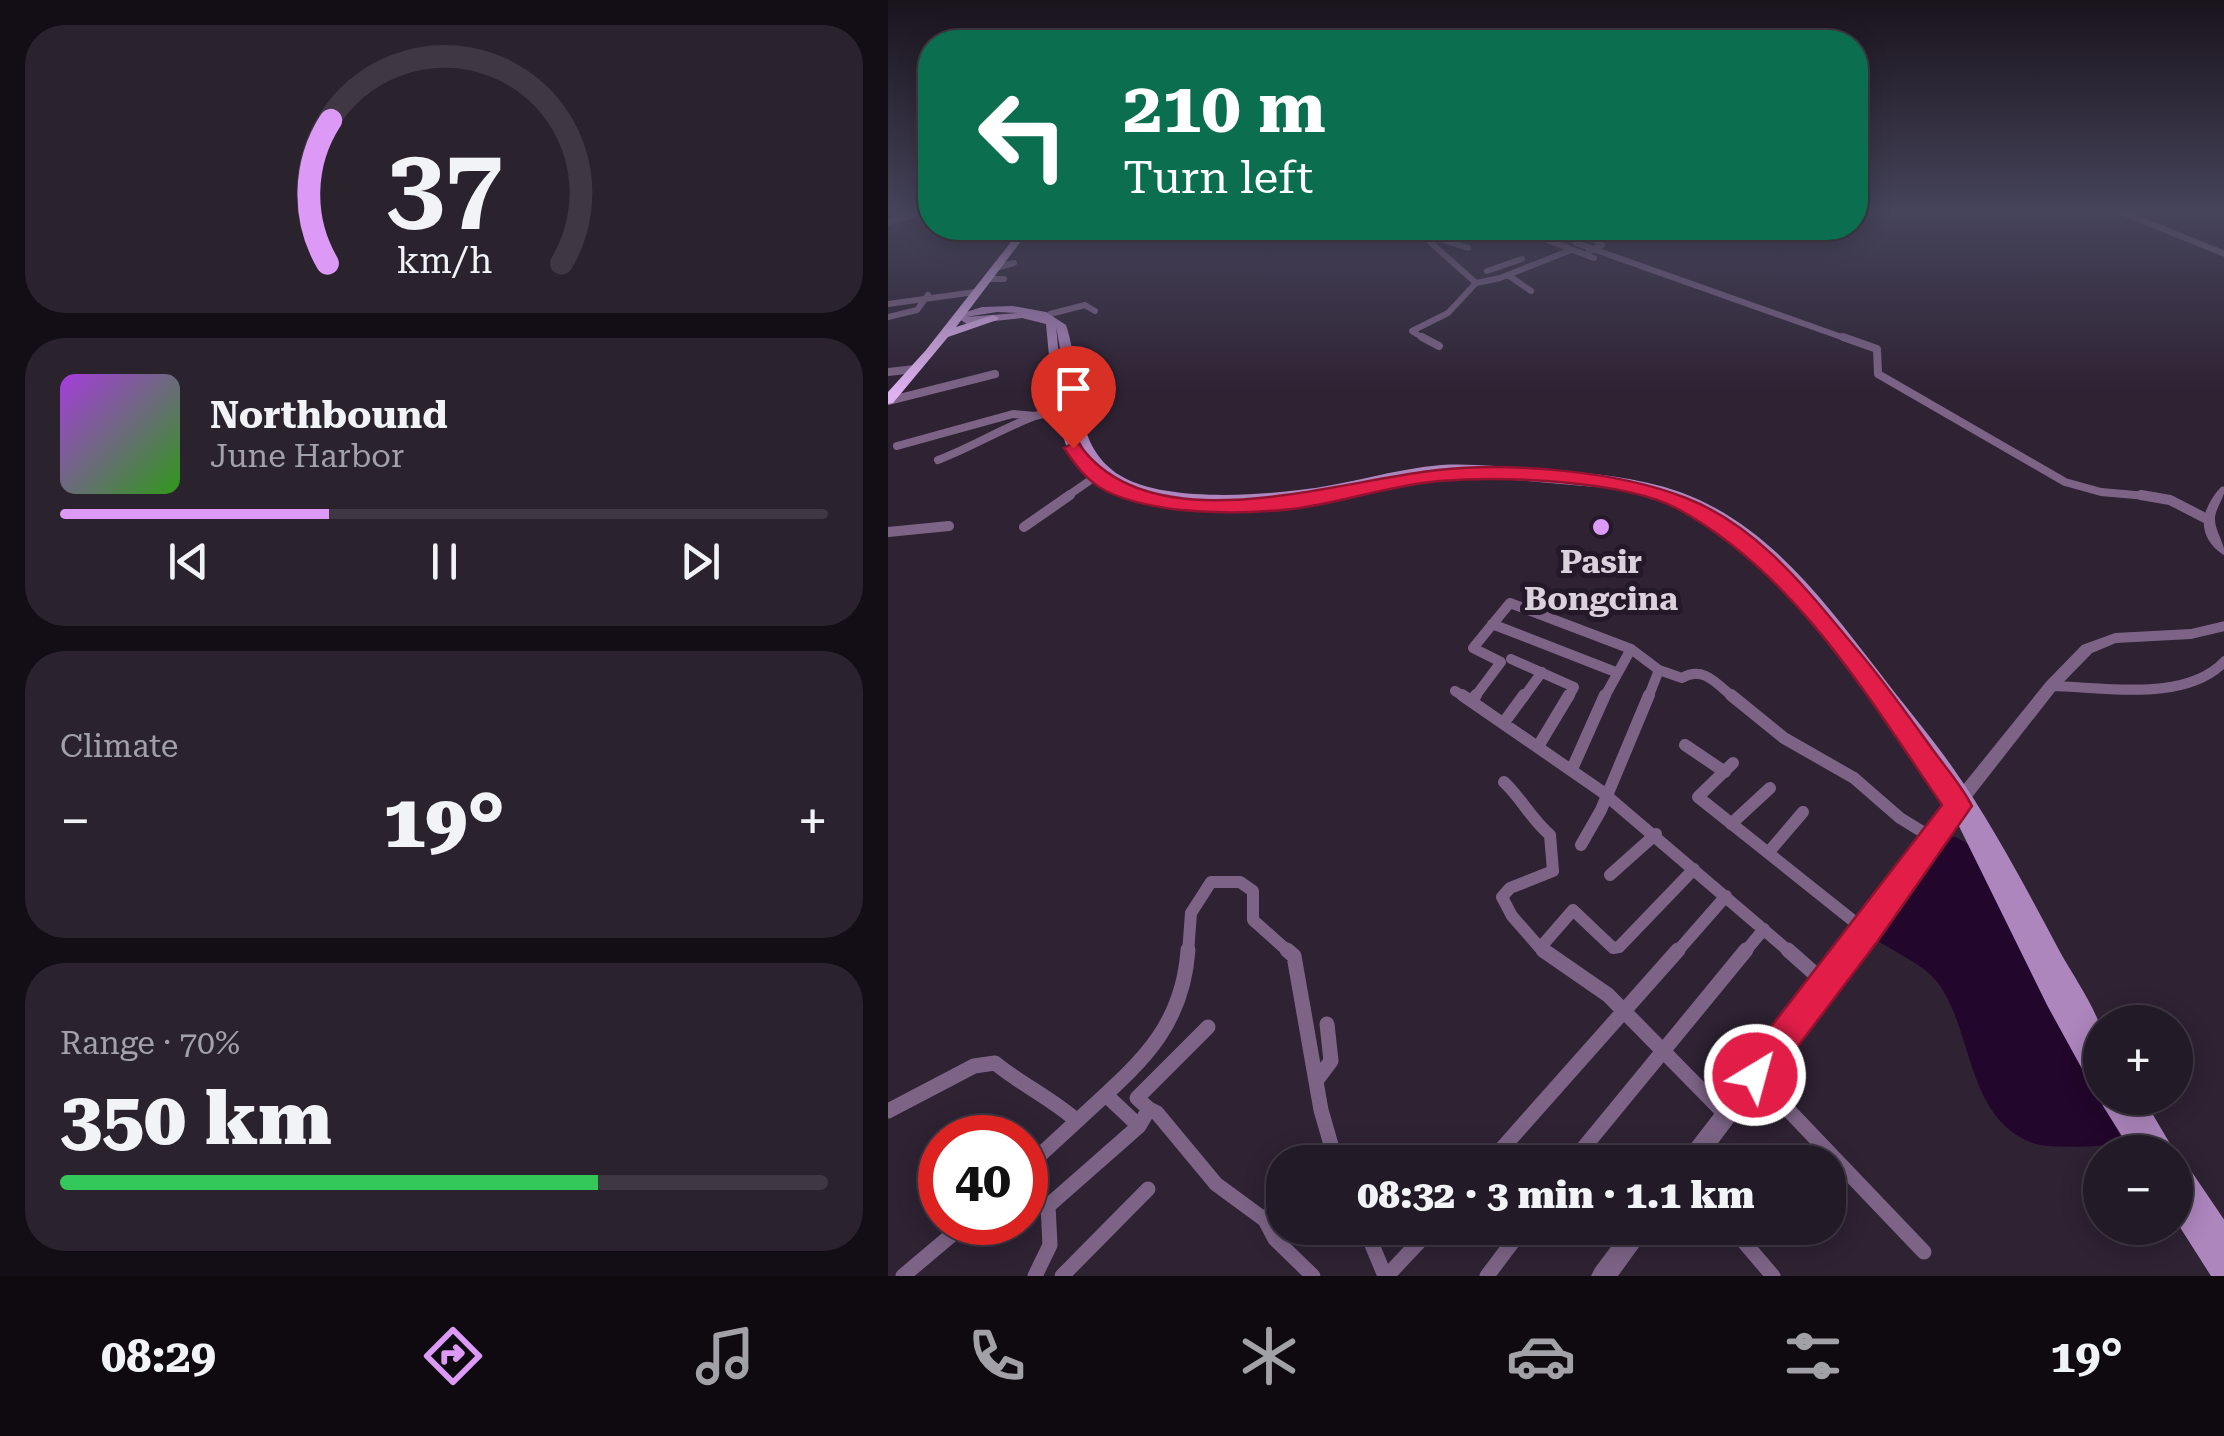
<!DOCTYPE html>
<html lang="en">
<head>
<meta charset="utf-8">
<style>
	:root { --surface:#221a26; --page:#2a232e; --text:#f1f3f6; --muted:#a2a1a7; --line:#3f3843; --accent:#dc99f5 }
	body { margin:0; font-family:"Roboto Serif",serif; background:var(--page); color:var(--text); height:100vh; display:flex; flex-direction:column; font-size:38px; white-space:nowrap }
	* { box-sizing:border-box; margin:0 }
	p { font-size:32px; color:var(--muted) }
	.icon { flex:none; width:55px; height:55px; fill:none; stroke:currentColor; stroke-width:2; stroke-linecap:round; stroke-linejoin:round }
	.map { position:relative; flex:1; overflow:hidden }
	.drawer { display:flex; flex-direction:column; gap:25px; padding:25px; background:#130e15; width:888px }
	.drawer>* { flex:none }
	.hud { position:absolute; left:30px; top:30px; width:950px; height:210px; border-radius:40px; box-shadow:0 5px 25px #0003,0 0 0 2px var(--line); background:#0b6e4f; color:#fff; overflow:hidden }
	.tools { position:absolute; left:1195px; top:1005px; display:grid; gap:20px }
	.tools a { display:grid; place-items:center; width:110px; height:110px; border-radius:50%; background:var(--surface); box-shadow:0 5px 25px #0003,0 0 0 2px var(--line); font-size:50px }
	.speed { position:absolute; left:30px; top:1115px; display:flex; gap:20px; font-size:50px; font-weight:700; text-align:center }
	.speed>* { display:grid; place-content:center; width:130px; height:130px; border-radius:50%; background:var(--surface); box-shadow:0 5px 25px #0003,0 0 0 2px var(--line); line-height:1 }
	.speed .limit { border:15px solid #d22; background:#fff; color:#111 }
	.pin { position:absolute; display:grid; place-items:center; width:85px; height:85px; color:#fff; margin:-102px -42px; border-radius:50% 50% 50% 0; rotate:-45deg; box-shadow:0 0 10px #0007 }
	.pin .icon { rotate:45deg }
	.me { position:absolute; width:110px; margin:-55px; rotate:37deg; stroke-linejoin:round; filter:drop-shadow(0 0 8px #0008) }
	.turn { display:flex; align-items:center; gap:35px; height:210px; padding:0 40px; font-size:45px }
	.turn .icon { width:130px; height:130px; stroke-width:2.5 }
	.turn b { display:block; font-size:70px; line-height:85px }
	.big { font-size:75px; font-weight:800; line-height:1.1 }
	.drawer .widget { flex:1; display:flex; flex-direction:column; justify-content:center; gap:15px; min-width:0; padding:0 35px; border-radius:40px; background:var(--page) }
	.drawer .dial { align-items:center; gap:0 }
	.dial svg { height:260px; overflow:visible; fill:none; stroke:var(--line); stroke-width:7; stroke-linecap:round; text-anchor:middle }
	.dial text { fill:var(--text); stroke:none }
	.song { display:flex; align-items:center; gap:30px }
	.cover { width:120px; height:120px; border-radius:15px; background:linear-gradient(135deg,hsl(280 70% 55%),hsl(110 70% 35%)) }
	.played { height:10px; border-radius:5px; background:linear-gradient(90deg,var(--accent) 35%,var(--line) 35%) }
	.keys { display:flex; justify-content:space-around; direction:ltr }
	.heat { display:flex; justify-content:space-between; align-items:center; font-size:55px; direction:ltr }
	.charge { height:15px; border-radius:8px; background:linear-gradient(90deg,#34c759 70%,var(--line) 0) }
	.trip { position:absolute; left:378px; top:1145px; width:580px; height:100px; border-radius:40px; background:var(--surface); box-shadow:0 5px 25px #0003,0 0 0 2px var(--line); font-weight:800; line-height:100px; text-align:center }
	.menu { display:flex; height:160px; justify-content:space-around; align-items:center; background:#0e0a0f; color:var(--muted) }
	.menu .icon { width:70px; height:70px }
	.menu .on { color:var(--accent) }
	.menu b { font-size:45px; color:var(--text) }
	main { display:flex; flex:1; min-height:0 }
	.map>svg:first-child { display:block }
</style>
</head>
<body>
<main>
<section class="drawer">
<div class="widget dial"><svg viewBox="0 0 100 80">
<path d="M14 69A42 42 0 1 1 86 69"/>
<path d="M14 69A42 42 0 0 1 15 25" stroke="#dc99f5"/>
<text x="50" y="56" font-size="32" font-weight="700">37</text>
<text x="50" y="72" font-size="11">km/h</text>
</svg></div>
<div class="widget">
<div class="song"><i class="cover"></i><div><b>Northbound</b><p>June Harbor</p></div></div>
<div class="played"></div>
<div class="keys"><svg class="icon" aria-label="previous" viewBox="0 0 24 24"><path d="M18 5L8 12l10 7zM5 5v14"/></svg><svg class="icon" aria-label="pause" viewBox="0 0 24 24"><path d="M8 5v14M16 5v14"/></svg><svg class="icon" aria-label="next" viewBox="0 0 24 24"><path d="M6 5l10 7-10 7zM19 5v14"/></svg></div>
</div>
<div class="widget"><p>Climate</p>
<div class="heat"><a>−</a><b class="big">19°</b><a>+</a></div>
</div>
<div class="widget"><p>Range · 70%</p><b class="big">350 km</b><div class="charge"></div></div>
</section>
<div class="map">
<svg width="1337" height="1276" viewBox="0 0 1337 1276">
	<rect width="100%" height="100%" fill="#2e2233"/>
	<path fill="#22062b" d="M1067 837 1081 844 1237 1145C1214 1145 1164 1150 1145 1143 1078 1118 1086 1032 1050 983 1037 965 1006 952 987 939L1054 839Z"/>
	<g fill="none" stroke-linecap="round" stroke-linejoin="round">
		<path stroke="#7d6487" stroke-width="6" d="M1238 214 1337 254
			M0 222 30 214
			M529 228 554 237
			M628 228 706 258
			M695 228 706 235 726 228
			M552 239 580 248
			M688 243 962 340
			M701 251 714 245 710 242 716 238 711 234
			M107 268 126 263
			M599 271 634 259
			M620 275 643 291
			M99 279H116
			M588 283 612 278 683 250
			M0 304 87 292
			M162 314 197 305 207 311
			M0 317 29 310 40 295
			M524 331 560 313 588 283 542 242 575 228
			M525 332 539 340"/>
		<path stroke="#7d6487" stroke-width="8" d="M534 337 551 346
			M955 337 989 349 990 374 1177 482 1213 492 1270 497
			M0 372 27 369
			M0 401 107 374
			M9 446 125 414 147 416 187 406
			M50 460C84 447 113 429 147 416
			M178 497 207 477"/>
		<path stroke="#7d6487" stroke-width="10" d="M1253 495 1282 500 1319 519
			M136 527 182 495
			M0 532 61 526
			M604 624 730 673
			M623 659 686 687 680 698
			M771 670 794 678C815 665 829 684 846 698
			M1163 686C1217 687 1298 703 1337 661
			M567 691 578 698
			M586 698 613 662 585 648 622 603 743 649 771 670 760 698
			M635 698 654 672
			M716 698 743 649"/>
		<path stroke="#7d6487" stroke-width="12" d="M574 695 713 791 903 953
			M843 695 896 738 966 778 1012 818 1043 837
			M584 701 588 695
			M617 721 636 695
			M651 745 681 695
			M797 745 837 772
			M845 763 810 797 978 931
			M684 769 717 695
			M616 782C634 799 643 819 662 835L665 871 622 888 614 897 624 916 652 948
			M843 824 882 788
			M693 845 713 810 761 695
			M880 853 915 812
			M722 875 768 834
			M300 953 303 913 323 882H352L365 891V920L402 953
			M659 953 652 948 685 910 725 948 731 947 806 869
			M788 953 838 896
			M856 953 876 929"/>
		<path stroke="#7d6487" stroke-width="15" d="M399 950 406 956 433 1110 448 1162
			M655 950 720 995 837 1114
			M900 950 936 982
			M868 1076 1036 1252
			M428 1081 443 1061 439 1024
			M218 1095 251 1126 261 1109 269 1113 328 1184 377 1220 387 1239 425 1276
			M261 1109 249 1098 320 1027
			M0 1111 86 1066 107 1063C134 1085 163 1098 189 1121 245 1068 294 1034 300 950
			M602 1162 790 950
			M684 1162 858 950
			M138 1168 189 1121
			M377 1220 395 1197
			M477 1228 497 1276
			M844 1228 885 1276
			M15 1276 79 1222
			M147 1276 162 1245 160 1206 251 1126
			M174 1276 260 1189
			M499 1276 544 1228
			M599 1276 635 1228"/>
		<path fill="#7d6487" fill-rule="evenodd" d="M1337 486C1337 498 1329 505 1327 517 1326 531 1337 542 1337 556 1307 537 1312 510 1333 487Z
			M1337 621V631L1303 639 1228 643 1204 653 1168 690 1049 842 984 937 816 1162H792L795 1154 972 925 1037 832 1158 682 1194 645 1227 633 1303 629Z
			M737 1228H762L759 1236 730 1276H703L707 1268Z"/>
		<path fill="#ae86be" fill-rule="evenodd" d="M125 306 158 312 178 325C195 375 180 444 233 476 274 501 364 496 411 490 459 485 505 469 553 465 588 463 623 468 658 470 703 473 749 477 792 492 880 524 936 601 991 672 1015 704 1042 735 1065 768 1105 825 1138 888 1171 950 1183 972 1203 1001 1211 1023 1217 1039 1212 1072 1212 1090L1204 1087 1159 1005 1064 812 980 691 891 580 834 531 790 506 742 490 604 478 550 479 428 504 371 510 299 508 245 499 203 480 179 448 166 409 158 324 134 318 79 324 66 316 94 307ZM109 312 130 313 78 317ZM168 326 187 433 206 467 221 479C174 458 173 370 168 326Z
			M1212 1096 1255 1098 1287 1152H1244L1215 1106Z
			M1288 1159 1297 1162 1337 1221V1276H1323L1288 1221Z"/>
		<path fill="#deb1f0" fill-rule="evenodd" d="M134 228H143L68 327 105 315 111 318 109 320 60 337 5 403 0 404V392L38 350Z"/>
	</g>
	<linearGradient id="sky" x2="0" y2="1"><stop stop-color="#19131c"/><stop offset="0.54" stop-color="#46445b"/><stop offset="1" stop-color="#46445b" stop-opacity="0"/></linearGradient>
	<rect width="1337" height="393" fill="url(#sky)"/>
	<path fill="#e11d48" stroke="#92132f" stroke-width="2.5" d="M185 443 191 444C262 546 450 480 550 470 623 462 730 471 798 498 873 527 922 594 972 653 998 684 1021 717 1045 750 1058 768 1074 786 1084 806L989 942 879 1087 867 1092 855 1087 850 1075 855 1063 1054 805C980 697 908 574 790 509 736 480 614 476 552 481 502 485 454 503 404 509 350 515 267 515 218 491 199 481 188 466 176 448Z"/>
	<circle fill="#dc99f5" stroke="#241929" stroke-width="4" cx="713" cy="527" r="10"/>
	<g text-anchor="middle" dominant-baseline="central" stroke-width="10" stroke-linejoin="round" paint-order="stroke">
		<g font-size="32" font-weight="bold" fill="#d9d1dc" stroke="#241929">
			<text x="713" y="562">Pasir<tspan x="713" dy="37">Bongcina</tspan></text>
		</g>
	</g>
</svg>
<div class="tools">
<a>+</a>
<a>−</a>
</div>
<div class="speed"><div class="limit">40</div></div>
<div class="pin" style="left:185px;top:448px;background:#d93025"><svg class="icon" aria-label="arrive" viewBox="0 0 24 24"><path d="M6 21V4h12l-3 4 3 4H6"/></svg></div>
<svg class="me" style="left:867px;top:1075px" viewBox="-20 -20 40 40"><circle r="17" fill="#e11d48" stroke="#fff" stroke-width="3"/><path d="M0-11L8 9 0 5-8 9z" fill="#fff"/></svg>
<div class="trip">08:32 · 3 min · 1.1 km</div>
<div class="hud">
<div class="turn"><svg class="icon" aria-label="left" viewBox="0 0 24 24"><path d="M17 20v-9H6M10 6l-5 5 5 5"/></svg><div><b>210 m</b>Turn left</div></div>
</div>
</div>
</main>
<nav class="menu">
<b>08:29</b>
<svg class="icon on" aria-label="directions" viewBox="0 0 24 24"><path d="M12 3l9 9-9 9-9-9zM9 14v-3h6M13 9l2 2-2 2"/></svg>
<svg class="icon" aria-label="music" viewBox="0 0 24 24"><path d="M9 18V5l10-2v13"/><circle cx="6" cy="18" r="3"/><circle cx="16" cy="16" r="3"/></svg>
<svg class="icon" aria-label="phone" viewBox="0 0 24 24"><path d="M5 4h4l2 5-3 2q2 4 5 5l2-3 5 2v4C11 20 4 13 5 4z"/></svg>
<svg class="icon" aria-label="climate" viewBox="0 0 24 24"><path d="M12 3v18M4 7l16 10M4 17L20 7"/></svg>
<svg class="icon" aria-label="car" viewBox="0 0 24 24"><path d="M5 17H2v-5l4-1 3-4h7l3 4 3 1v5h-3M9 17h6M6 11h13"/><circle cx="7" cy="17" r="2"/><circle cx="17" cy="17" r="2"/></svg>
<svg class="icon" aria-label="filters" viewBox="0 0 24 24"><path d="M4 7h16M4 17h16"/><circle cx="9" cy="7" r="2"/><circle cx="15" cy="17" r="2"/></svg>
<b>19°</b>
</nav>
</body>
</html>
